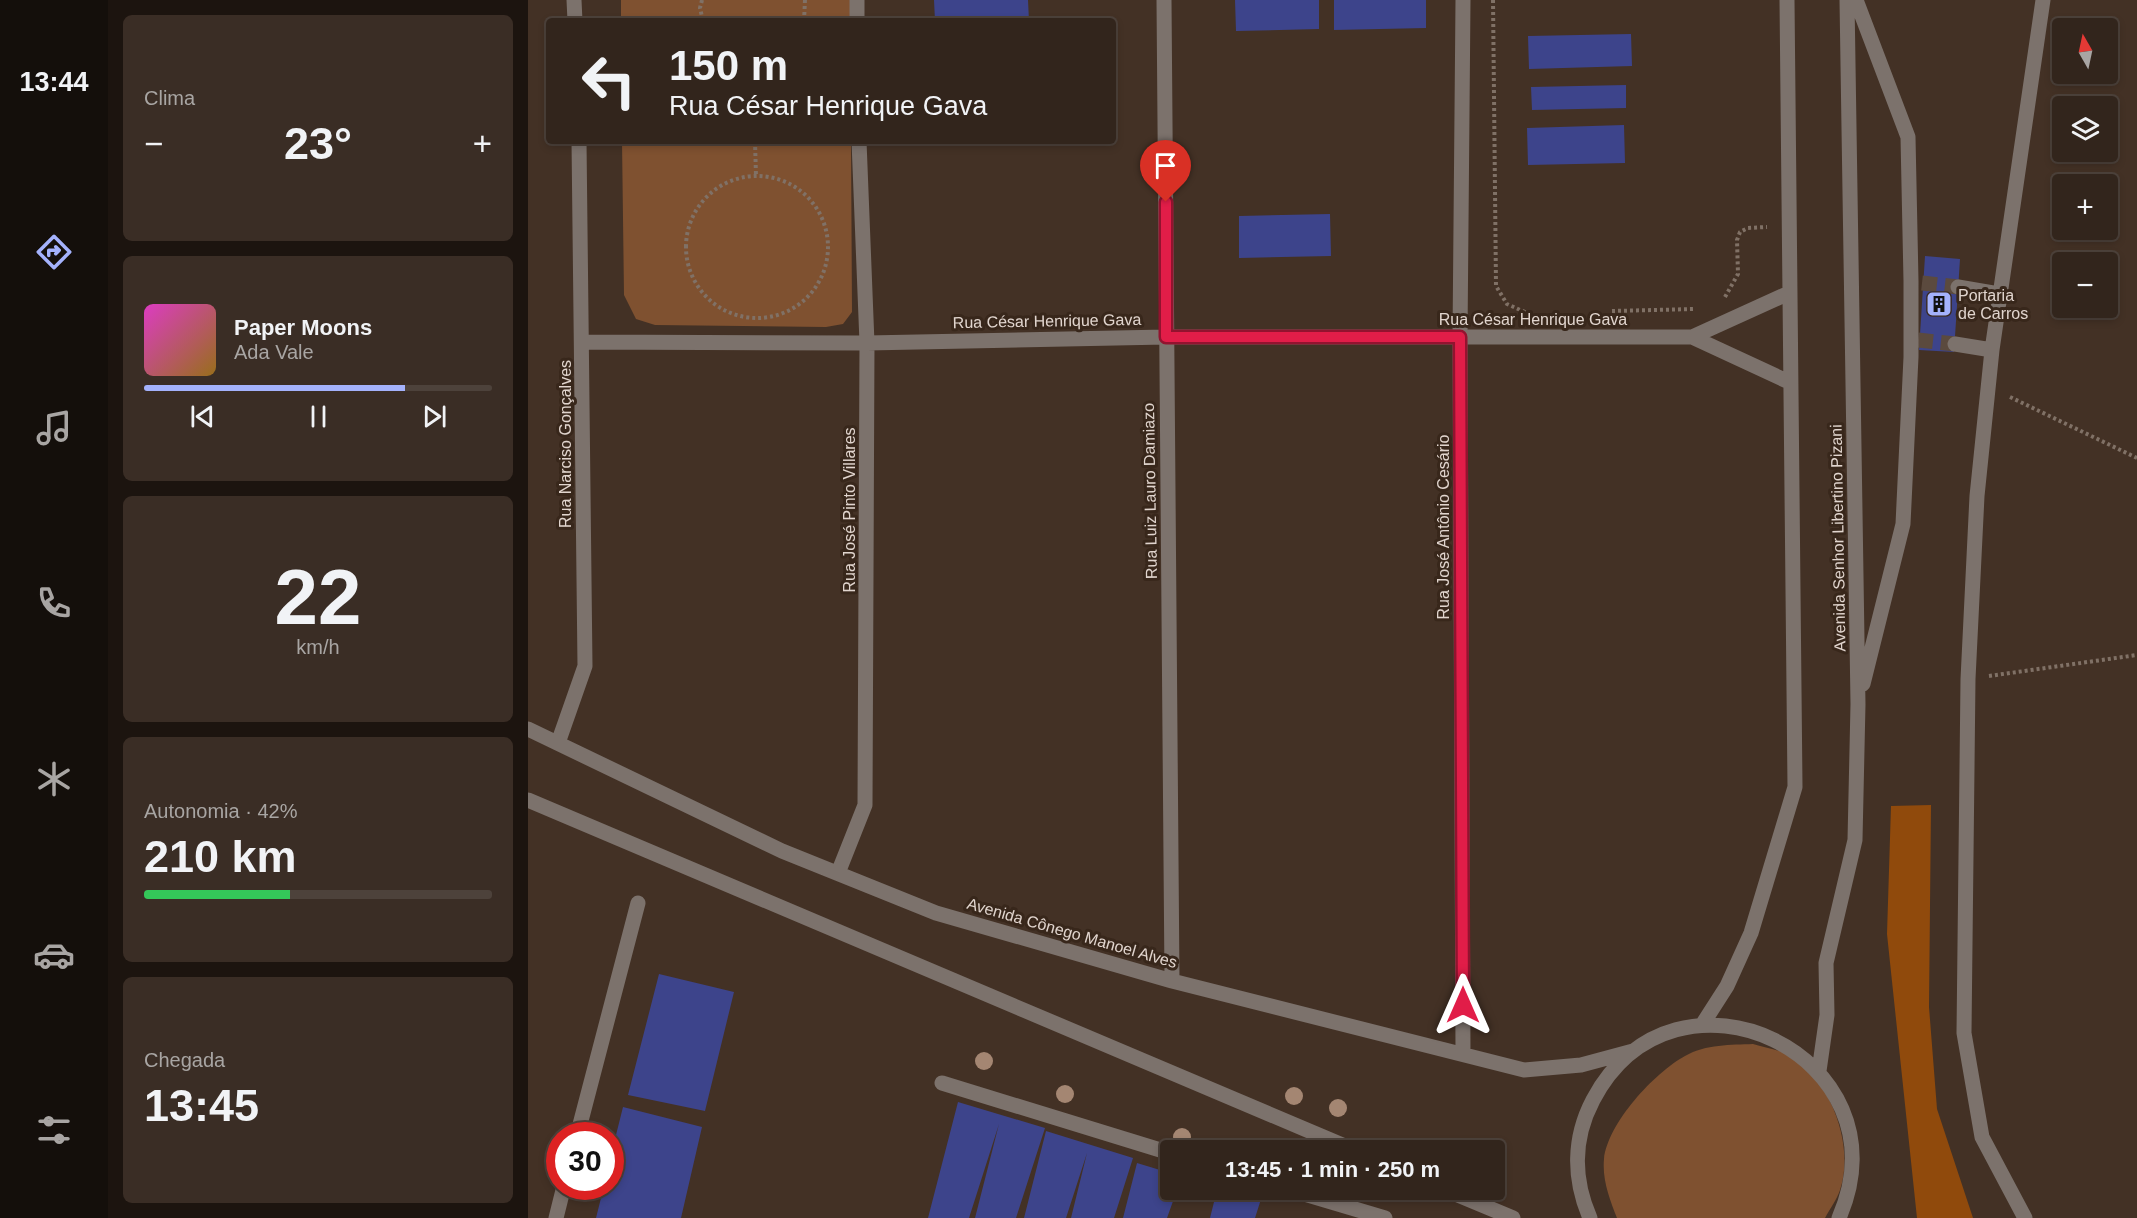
<!DOCTYPE html>
<html lang="pt">
<head>
<meta charset="utf-8">
<style>
	:root { --surface:#32251c; --page:#3a2d25; --text:#f1f3f6; --muted:#a8a5a3; --line:#4d423b; --accent:#a4b2fc }
	body { margin:0; font-family:Arial,sans-serif; background:var(--page); color:var(--text); height:100vh; display:flex; flex-direction:column; font-size:22px; white-space:nowrap }
	* { box-sizing:border-box; margin:0 }
	p { font-size:20px; color:var(--muted) }
	.icon { flex:none; width:33px; height:33px; fill:none; stroke:currentColor; stroke-width:2; stroke-linecap:round; stroke-linejoin:round }
	.map { position:relative; flex:1; overflow:hidden }
	.panel { display:flex; flex-direction:column; gap:15px; padding:15px; background:#1c140f; width:420px }
	.panel>* { flex:none }
	.banner { position:absolute; left:18px; top:18px; width:570px; height:126px; border-radius:6px; box-shadow:0 3px 9px #0003,0 0 0 2px var(--line); background:#32251c; color:var(--text); overflow:hidden }
	.needle { width:39px; rotate:351deg }
	.buttons { position:absolute; left:1524px; top:18px; display:grid; gap:12px }
	.buttons a { display:grid; place-items:center; width:66px; height:66px; border-radius:6px; background:var(--surface); box-shadow:0 3px 9px #0003,0 0 0 2px var(--line); font-size:30px }
	.speed { position:absolute; left:18px; top:1122px; display:flex; gap:12px; font-size:30px; font-weight:700; text-align:center }
	.speed>* { display:grid; place-content:center; width:78px; height:78px; border-radius:50%; background:var(--surface); box-shadow:0 3px 9px #0003,0 0 0 2px var(--line); line-height:1 }
	.speed .limit { border:9px solid #d22; background:#fff; color:#111 }
	.pin { position:absolute; display:grid; place-items:center; width:51px; height:51px; color:#fff; margin:-62px -26px; border-radius:50% 50% 50% 0; rotate:-45deg; box-shadow:0 0 6px #0007 }
	.pin .icon { rotate:45deg }
	.me { position:absolute; width:66px; margin:-33px; rotate:0deg; stroke-linejoin:round; filter:drop-shadow(0 0 4px #0008) }
	.turn { display:flex; align-items:center; gap:21px; height:126px; padding:0 24px; font-size:27px }
	.turn .icon { width:78px; height:78px; stroke-width:2.5 }
	.turn b { display:block; font-size:42px; line-height:51px }
	.big { font-size:45px; font-weight:600; line-height:1.1 }
	.panel .tile { flex:1; display:flex; flex-direction:column; justify-content:center; gap:9px; min-width:0; padding:0 21px; border-radius:9px; background:var(--page) }
	.panel .dial { align-items:center; gap:0 }
	.dial b { font-size:78px; line-height:1 }
	.song { display:flex; align-items:center; gap:18px }
	.cover { width:72px; height:72px; border-radius:9px; background:linear-gradient(135deg,hsl(310 70% 55%),hsl(40 70% 35%)) }
	.played { height:6px; border-radius:3px; background:linear-gradient(90deg,var(--accent) 75%,var(--line) 75%) }
	.keys { display:flex; justify-content:space-around; direction:ltr }
	.heat { display:flex; justify-content:space-between; align-items:center; font-size:33px; direction:ltr }
	.charge { height:9px; border-radius:4px; background:linear-gradient(90deg,#34c759 42%,var(--line) 0) }
	.trip { position:absolute; left:632px; top:1140px; width:345px; height:60px; border-radius:6px; background:var(--surface); box-shadow:0 3px 9px #0003,0 0 0 2px var(--line); font-weight:600; line-height:60px; text-align:center }
	main { display:flex; flex:1; min-height:0 }
	.dock { display:flex; flex-direction:column; width:108px; justify-content:space-around; align-items:center; background:#140f0b; color:var(--muted) }
	.dock .icon { width:42px; height:42px }
	.dock .selected { color:var(--accent) }
	.dock b { font-size:27px; color:var(--text) }
	.map>svg:first-child { display:block }
</style>
</head>
<body>
<main>
<nav class="dock">
<b>13:44</b>
<svg class="icon selected" aria-label="directions" viewBox="0 0 24 24"><path d="M12 3l9 9-9 9-9-9zM9 14v-3h6M13 9l2 2-2 2"/></svg>
<svg class="icon" aria-label="music" viewBox="0 0 24 24"><path d="M9 18V5l10-2v13"/><circle cx="6" cy="18" r="3"/><circle cx="16" cy="16" r="3"/></svg>
<svg class="icon" aria-label="phone" viewBox="0 0 24 24"><path d="M5 4h4l2 5-3 2q2 4 5 5l2-3 5 2v4C11 20 4 13 5 4z"/></svg>
<svg class="icon" aria-label="climate" viewBox="0 0 24 24"><path d="M12 3v18M4 7l16 10M4 17L20 7"/></svg>
<svg class="icon" aria-label="car" viewBox="0 0 24 24"><path d="M5 17H2v-5l4-1 3-4h7l3 4 3 1v5h-3M9 17h6M6 11h13"/><circle cx="7" cy="17" r="2"/><circle cx="17" cy="17" r="2"/></svg>
<svg class="icon" aria-label="filters" viewBox="0 0 24 24"><path d="M4 7h16M4 17h16"/><circle cx="9" cy="7" r="2"/><circle cx="15" cy="17" r="2"/></svg>
</nav>
<section class="panel">
<div class="tile"><p>Clima</p>
<div class="heat"><a>−</a><b class="big">23°</b><a>+</a></div>
</div>
<div class="tile">
<div class="song"><i class="cover"></i><div><b>Paper Moons</b><p>Ada Vale</p></div></div>
<div class="played"></div>
<div class="keys"><svg class="icon" aria-label="previous" viewBox="0 0 24 24"><path d="M18 5L8 12l10 7zM5 5v14"/></svg><svg class="icon" aria-label="pause" viewBox="0 0 24 24"><path d="M8 5v14M16 5v14"/></svg><svg class="icon" aria-label="next" viewBox="0 0 24 24"><path d="M6 5l10 7-10 7zM19 5v14"/></svg></div>
</div>
<div class="tile dial"><b>22</b><p>km/h</p></div>
<div class="tile"><p>Autonomia · 42%</p><b class="big">210 km</b><div class="charge"></div></div>
<div class="tile"><p>Chegada</p><b class="big">13:45</b></div>
</section>
<div class="map">
<svg width="1609" height="1218" viewBox="0 0 1609 1218">
	<rect width="100%" height="100%" fill="#433125"/>
	<path fill="#7f5130" d="M93 0H322V21H93Z
		M94 141H323L324 312 315 324 298 327 127 325 108 319 96 295Z
		M1225 1044C1237 1048 1255 1050 1265 1057 1303 1082 1327 1146 1312 1190 1309 1199 1302 1209 1297 1218H1089C1082 1200 1074 1180 1076 1159 1080 1123 1126 1073 1157 1056 1178 1044 1203 1045 1225 1044Z"/>
	<path fill="#904a0c" d="M1403 805 1401 1007 1409 1109 1445 1218H1389L1359 934 1363 806Z"/>
	<path fill="#3d448b" d="M406 0H500L501 21H407Z
		M707 0H791V29L708 31Z
		M806 0H898V28L806 30Z
		M1103 34 1104 66 1001 69 1000 36Z
		M1098 85V108L1004 110 1003 87Z
		M1096 125 1097 163 1000 165 999 128Z
		M802 214 803 256 711 258V216Z
		M1397 256 1432 259 1426 352 1391 350Z
		M131 974 206 992 177 1111 100 1095Z
		M430 1102 517 1128 488 1218H447L471 1124 441 1218H400Z
		M95 1107 174 1127 153 1218H68L76 1186H82V1159Z
		M518 1131 605 1158 586 1218H543L559 1153 538 1218H496Z
		M609 1163 642 1173V1190H649L639 1218H595Z
		M689 1190H712L734 1196 727 1218H682Z"/>
	<g fill="none" stroke-linecap="round" stroke-linejoin="round">
		<path stroke="#5b4a3e" stroke-width="15" stroke-dasharray="15 8" stroke-linecap="butt" d="M1394 283 1430 287
			M1390 340 1427 344"/>
		<path stroke="#807166" stroke-width="4" stroke-dasharray="3 3" stroke-linecap="butt" d="M174 0 172 8 175 21
			M965 0 968 286 979 304 999 313
			M276 21 277 0
			M227 141 228 176
			M158 247a71 71 0 1 1 142 0a71 71 0 1 1-142 0Z
			M1197 297 1210 274 1209 240 1212 232 1220 228 1239 227
			M1084 311 1167 309
			M1482 397 1609 458
			M1461 676 1609 655"/>
		<path stroke="#7c726c" stroke-width="15" d="M46 0 47 21
			M329 0V21
			M636 0 644 981
			M935 0 932 337 935 1053
			M1328 0 1380 137 1383 281V357L1375 524 1335 684
			M1430 287 1471 294
			M1164 337 1261 382
			M54 342 339 343 638 337H1164L1261 293
			M1427 344 1464 350
			M0 729 254 851 408 913 644 981 996 1070 1053 1065 1105 1051
			M30 743 57 666 51 141
			M0 800 826 1150
			M310 873 337 805 339 343 331 141
			M1174 1025 1199 986 1223 933 1267 787 1259 0
			M1291 1071 1299 1015 1298 963 1327 840 1330 704 1319 0
			M414 1083 642 1153
			M49 1136 110 903
			M763 1190 857 1218
			M918 1190 985 1218
			M28 1218 36 1186
			M1062 1218C1045 1179 1045 1138 1065 1100 1147 944 1382 1056 1311 1218
			M1497 1218 1454 1137 1436 1033 1440 679 1449 496 1464 350 1515 0"/>
	</g>
	<g fill="#a48672">
		<circle cx="456" cy="1061" r="9"/>
		<circle cx="537" cy="1094" r="9"/>
		<circle cx="766" cy="1096" r="9"/>
		<circle cx="810" cy="1108" r="9"/>
		<circle cx="654" cy="1137" r="9"/>
	</g>
	<g fill="none" stroke-linecap="round" stroke-linejoin="round">
		<g stroke="#92132f" stroke-width="15">
			<path id="route" d="M638 202V337H932L935 1005"/>
		</g>
		<use href="#route" stroke="#e11d48" stroke-width="10"/>
	</g>
	<defs>
		<g id="building-square" transform="scale(1.35)"><rect x="-9" y="-9" width="18" height="18" rx="4" fill="#a4b2fc" stroke="#38271b"/><path d="M-4-6H4V6H1V3H-1V6H-4ZM-2.5-4.3h1.7v1.8h-1.7ZM.8-4.3h1.7v1.8H.8ZM-2.5-1h1.7V.8h-1.7ZM.8-1h1.7V.8H.8Z" fill="#111"/></g>
	</defs>
	<g fill-rule="evenodd">
		<use href="#building-square" x="1411" y="304"/>
	</g>
	<g text-anchor="middle" dominant-baseline="central" stroke-width="6" stroke-linejoin="round" paint-order="stroke">
		<g font-size="16" fill="#e1d5ce" stroke="#38271b" text-anchor="start">
			<text x="1430" y="295">Portaria<tspan x="1430" dy="18">de Carros</tspan></text>
		</g>
		<g font-size="16" fill="#e1d5ce" stroke="#38271b">
			<text x="1005" y="319">Rua César Henrique Gava</text>
			<text transform="translate(519 321) rotate(-1)">Rua César Henrique Gava</text>
			<text transform="translate(37 444) rotate(-90)">Rua Narciso Gonçalves</text>
			<text transform="translate(622 491) rotate(-91)">Rua Luiz Lauro Damiazo</text>
			<text transform="translate(321 510) rotate(-90)">Rua José Pinto Villares</text>
			<text transform="translate(915 527) rotate(-90)">Rua José Antônio Cesário</text>
			<text transform="translate(1310 538) rotate(-91)">Avenida Senhor Libertino Pizani</text>
			<text transform="translate(544 933) rotate(16)">Avenida Cônego Manoel Alves</text>
		</g>
	</g>
</svg>
<div class="buttons">
<a><svg class="needle" viewBox="-14 -14 28 28"><path d="M0-13l5 13h-10z" fill="#e53935"/><path d="M0 13l5-13h-10z" fill="#a8a5a3"/></svg></a>
<a><svg class="icon" aria-label="layers" viewBox="0 0 24 24"><path d="M12 4l9 5-9 5-9-5zM3 14l9 5 9-5"/></svg></a>
<a>+</a>
<a>−</a>
</div>
<div class="speed"><div class="limit">30</div></div>
<div class="pin" style="left:638px;top:202px;background:#d93025"><svg class="icon" aria-label="arrive" viewBox="0 0 24 24"><path d="M6 21V4h12l-3 4 3 4H6"/></svg></div>
<svg class="me" style="left:935px;top:1005px" viewBox="-20 -20 40 40"><path d="M0-17L14 15 0 8-14 15z" fill="#e11d48" stroke="#fff" stroke-width="4"/></svg>
<div class="trip">13:45 · 1 min · 250 m</div>
<div class="banner">
<div class="turn"><svg class="icon" aria-label="left" viewBox="0 0 24 24"><path d="M17 20v-9H6M10 6l-5 5 5 5"/></svg><div><b>150 m</b>Rua César Henrique Gava</div></div>
</div>
</div>
</main>
</body>
</html>
